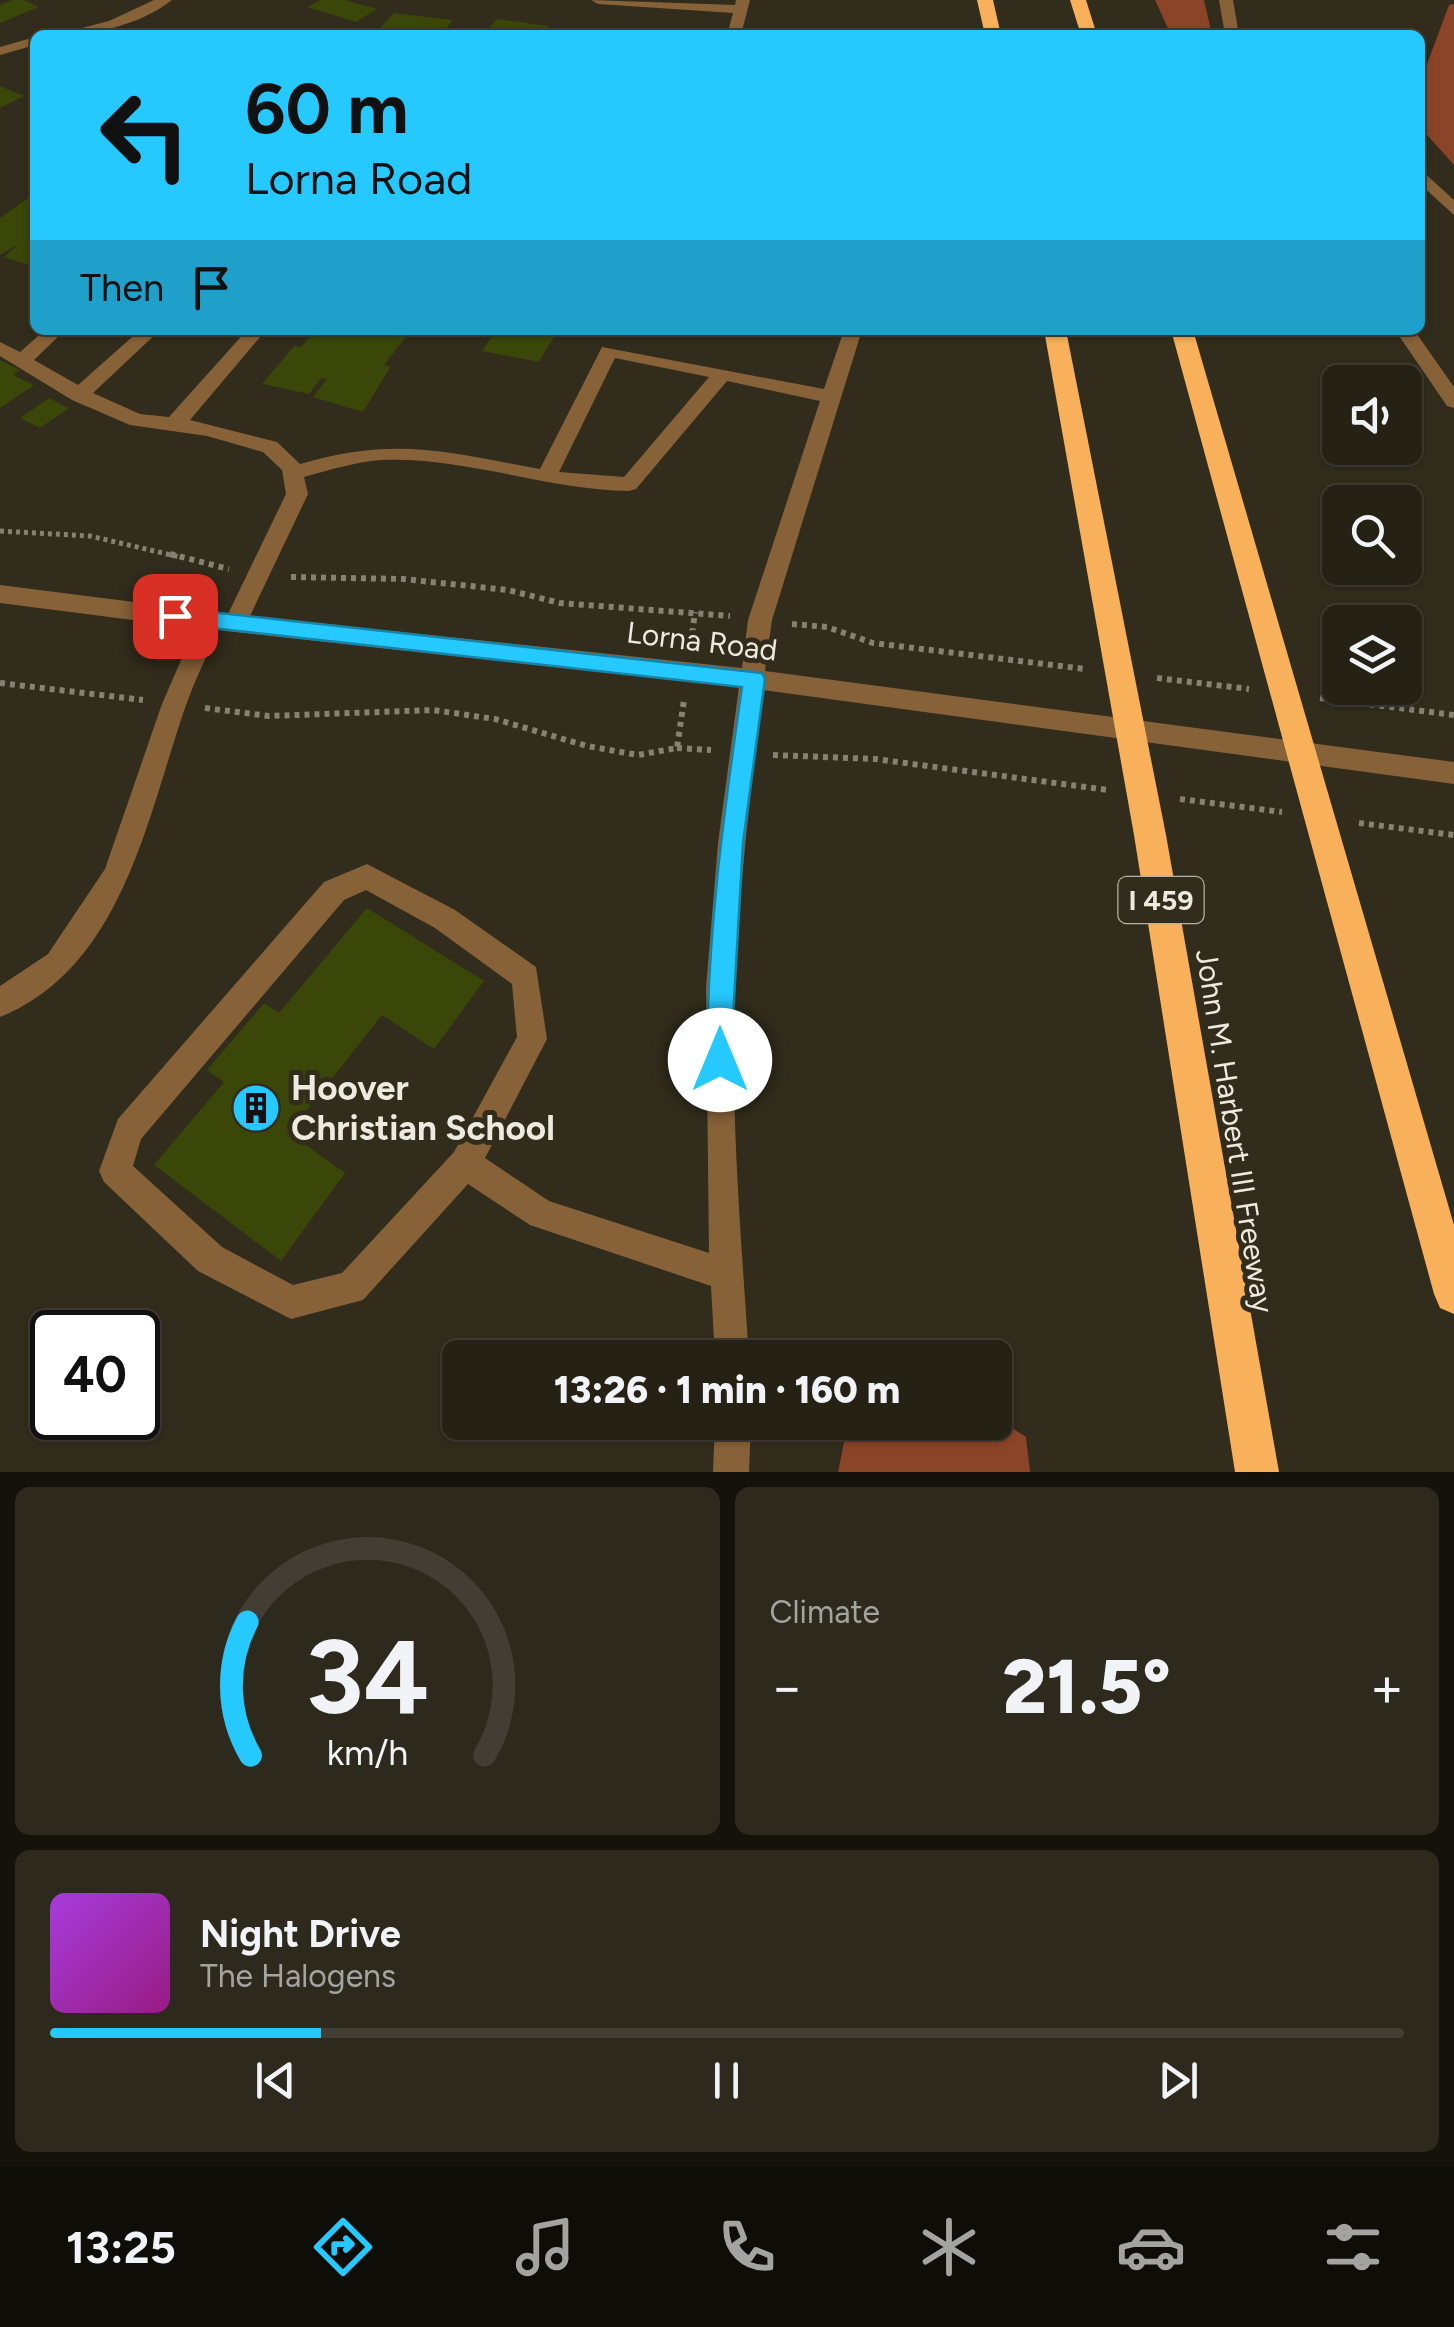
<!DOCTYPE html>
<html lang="en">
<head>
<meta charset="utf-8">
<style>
	:root { --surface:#252114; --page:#2d291d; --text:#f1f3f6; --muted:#a3a3a0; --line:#423e34; --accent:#26c9fe }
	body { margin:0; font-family:Figtree,sans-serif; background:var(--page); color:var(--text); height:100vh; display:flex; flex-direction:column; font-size:38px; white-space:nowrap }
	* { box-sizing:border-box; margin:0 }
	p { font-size:32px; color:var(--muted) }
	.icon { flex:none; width:55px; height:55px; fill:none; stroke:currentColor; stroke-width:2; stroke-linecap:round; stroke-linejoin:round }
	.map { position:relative; height:1472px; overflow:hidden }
	.panel { display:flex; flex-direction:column; gap:15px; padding:15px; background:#14120b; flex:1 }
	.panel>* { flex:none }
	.top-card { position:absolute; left:30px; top:30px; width:1395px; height:305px; border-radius:15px; box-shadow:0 2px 8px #0004,0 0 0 2px var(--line); background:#26c9fe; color:#111; overflow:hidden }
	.buttons { position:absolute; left:1322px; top:365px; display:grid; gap:20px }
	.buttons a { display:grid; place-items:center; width:100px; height:100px; border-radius:15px; background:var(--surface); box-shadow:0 2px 8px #0004,0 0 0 2px var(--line); font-size:50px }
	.speed { position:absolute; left:30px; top:1310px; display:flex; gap:20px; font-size:50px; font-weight:700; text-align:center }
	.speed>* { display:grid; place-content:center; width:130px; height:130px; border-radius:50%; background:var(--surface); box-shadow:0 2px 8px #0004,0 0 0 2px var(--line); line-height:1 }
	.speed .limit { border:5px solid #111; border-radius:15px; background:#fff; color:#111 }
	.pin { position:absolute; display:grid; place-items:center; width:85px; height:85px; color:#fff; margin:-42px; border-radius:20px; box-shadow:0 5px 15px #0006 }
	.me { position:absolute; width:110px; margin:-55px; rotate:0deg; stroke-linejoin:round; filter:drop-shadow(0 0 8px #0008) }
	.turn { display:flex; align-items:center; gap:35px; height:210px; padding:0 50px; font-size:45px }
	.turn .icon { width:130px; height:130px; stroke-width:2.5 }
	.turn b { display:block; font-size:70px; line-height:85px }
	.then { display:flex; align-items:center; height:95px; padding:0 50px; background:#0003; gap:20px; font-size:38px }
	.big { font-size:75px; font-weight:800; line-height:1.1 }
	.panel .tile { flex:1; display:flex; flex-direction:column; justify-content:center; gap:15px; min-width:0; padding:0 35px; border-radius:15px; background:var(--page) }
	.panel .dial { align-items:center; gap:0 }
	.dial svg { height:260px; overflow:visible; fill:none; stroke:var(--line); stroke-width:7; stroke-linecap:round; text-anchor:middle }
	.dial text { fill:var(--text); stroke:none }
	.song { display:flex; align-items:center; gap:30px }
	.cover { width:120px; height:120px; border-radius:15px; background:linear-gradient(135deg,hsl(280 70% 55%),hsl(310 70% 35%)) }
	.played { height:10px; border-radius:5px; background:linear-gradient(90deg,var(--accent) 20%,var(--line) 20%) }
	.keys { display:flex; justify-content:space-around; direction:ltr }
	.heat { display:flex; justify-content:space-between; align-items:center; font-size:55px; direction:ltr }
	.panel .tiles { flex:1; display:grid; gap:15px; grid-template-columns:1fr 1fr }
	.tile:last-child { grid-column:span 2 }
	.trip { position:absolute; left:442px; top:1340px; width:570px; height:100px; border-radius:15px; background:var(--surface); box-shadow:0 2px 8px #0004,0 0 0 2px var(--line); font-weight:800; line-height:100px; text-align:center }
	.dock { display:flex; height:160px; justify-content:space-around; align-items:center; background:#0f0d08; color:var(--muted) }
	.dock .icon { width:70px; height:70px }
	.dock .on { color:var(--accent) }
	.dock b { font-size:45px; color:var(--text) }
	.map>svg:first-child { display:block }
</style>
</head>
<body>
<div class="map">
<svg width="1454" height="1472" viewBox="0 0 1454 1472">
	<rect width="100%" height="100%" fill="#312c1b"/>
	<path fill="#8b4427" d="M1155 0H1204L1212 35H1171Z
		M1454 4V165L1420 127V83L1449 5Z
		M995 1417 1026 1437 1030 1472H838L848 1423 995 1422Z"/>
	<path fill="#3a4709" d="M12 0H24L39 7 0 23V5Z
		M320 0H345L377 9 356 22 307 7Z
		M394 13 453 20 441 35 379 29Z
		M497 19 549 26 542 35H483Z
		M0 86 24 96 0 108Z
		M35 193V267L4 257 20 243 0 255V218Z
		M316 330H411L384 365 391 366 363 412 313 397 327 379 321 378 309 394 262 384 294 346 301 347Z
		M496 330H558L539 362 482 351Z
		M0 360 20 370 13 375 34 385 0 408Z
		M49 398 69 408 40 428 20 418Z
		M367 908 484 981 434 1049 382 1015 289 1133 345 1173 281 1261 154 1165 224 1082 207 1070 264 1003 279 1013Z"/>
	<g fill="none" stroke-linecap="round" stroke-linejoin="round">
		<path stroke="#868273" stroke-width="5" stroke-dasharray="4 4" stroke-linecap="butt" d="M0 531 90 536 180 557"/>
		<path stroke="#868273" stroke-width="6" stroke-dasharray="5 5" stroke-linecap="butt" d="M170 554 229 569
			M291 577 403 579 508 590 560 603 730 616
			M792 624 827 627 873 643 1085 669
			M691 643 695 612
			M1157 678 1249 689
			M0 683 143 700
			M1320 698 1454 715
			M205 708 269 716 433 710 495 719 587 746 638 755 677 748 684 700
			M677 748 711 750
			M773 755 875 759 1108 790
			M1180 799 1282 812
			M1359 823 1454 835"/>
		<path fill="#876239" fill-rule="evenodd" d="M154 0H172C140 25 95 35 55 35L109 21Z
			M591 0 735 5 736 0H750L741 35H727L733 13 598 4Z
			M1219 0H1233L1239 35H1225Z
			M35 37V45L0 55V47Z
			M1420 169 1454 200V215L1420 184Z
			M45 330H65L34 360 78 385 140 330H160L93 393 140 414 169 417 247 330H266L190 420 277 442 300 464C396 436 446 452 540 469L602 347 824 389 844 330H862L772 620 765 671 1454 762V784L763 690C751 788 739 887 735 986 730 1110 741 1235 749 1358H715L711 1286 530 1225 468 1184 363 1300 291 1319 198 1271 104 1182 99 1171 118 1119 324 882 367 864 455 910 536 967 547 1039 485 1158 549 1201 709 1253 706 988 718 843 739 687 218 630C207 656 194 682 185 708 147 818 122 968 0 1017V986L48 954 105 869 162 704 195 628 0 603V585L228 614 286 494 282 470 263 452 207 436 130 425 72 400 0 356V342L20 352ZM615 358 709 377 624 477 559 472ZM727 381 820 401 748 620 742 668 250 616 308 494 304 477C329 470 355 462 381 460 464 456 546 490 629 491L636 489ZM366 890 435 928 512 984 517 1037 454 1152 342 1273 293 1285 222 1247 133 1166 141 1139 344 900Z
			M1395 330H1414L1454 387V408L1447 406Z
			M715 1422H751L749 1472H713Z"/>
		<path fill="#f8b05a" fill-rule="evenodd" d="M977 0H993L1001 35H985Z
			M1070 0H1086L1097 35H1081Z
			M1044 330H1066L1166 835 1279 1472H1235L1134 835Z
			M1171 330H1193L1454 1225V1314L1440 1308 1434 1294Z"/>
	</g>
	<path fill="#26c9fe" stroke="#1983a5" stroke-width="2.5" d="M175 608 762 673 765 679 743 843 730 1070 720 1074 711 1070 707 1060C707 934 724 811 742 687L175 624 164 616Z"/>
	<defs>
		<g id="building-disc" transform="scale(2.5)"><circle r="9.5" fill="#26c9fe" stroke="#312c1b"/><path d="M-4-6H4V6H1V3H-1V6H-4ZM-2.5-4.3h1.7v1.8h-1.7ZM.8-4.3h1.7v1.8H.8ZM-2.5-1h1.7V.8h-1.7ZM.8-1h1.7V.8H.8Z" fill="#111"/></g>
	</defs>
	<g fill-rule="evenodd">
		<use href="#building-disc" x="256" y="1108"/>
	</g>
	<g text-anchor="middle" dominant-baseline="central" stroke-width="10" stroke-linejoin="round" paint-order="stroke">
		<rect fill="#312c1b" stroke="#b5b1a4" stroke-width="2.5" x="1118.5" y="877" width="85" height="46" rx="8"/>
		<g font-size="28" font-weight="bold" fill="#edeadf">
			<text x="1161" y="900">I 459</text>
		</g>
		<g font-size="30" fill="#edeadf" stroke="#312c1b">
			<text transform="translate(702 641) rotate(7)">Lorna Road</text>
			<text transform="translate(1235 1131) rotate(81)">John M. Harbert III Freeway</text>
		</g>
		<g font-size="35" font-weight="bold" fill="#edeadf" stroke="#312c1b" text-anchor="start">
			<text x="291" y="1088">Hoover<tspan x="291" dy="40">Christian School</tspan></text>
		</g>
	</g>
</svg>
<div class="buttons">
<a><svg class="icon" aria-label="sound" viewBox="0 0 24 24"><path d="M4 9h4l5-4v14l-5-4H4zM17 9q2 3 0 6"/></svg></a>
<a><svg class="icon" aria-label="search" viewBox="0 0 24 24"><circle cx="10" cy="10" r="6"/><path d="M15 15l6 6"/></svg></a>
<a><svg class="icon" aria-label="layers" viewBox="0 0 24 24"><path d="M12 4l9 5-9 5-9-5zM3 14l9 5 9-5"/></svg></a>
</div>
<div class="speed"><div class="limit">40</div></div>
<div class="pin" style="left:175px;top:616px;background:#d93025"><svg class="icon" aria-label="arrive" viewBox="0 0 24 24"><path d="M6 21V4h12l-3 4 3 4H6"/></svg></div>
<svg class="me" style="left:720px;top:1060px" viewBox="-20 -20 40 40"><circle r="19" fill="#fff"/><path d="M0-13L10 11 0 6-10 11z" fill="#26c9fe"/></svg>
<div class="trip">13:26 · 1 min · 160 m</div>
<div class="top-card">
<div class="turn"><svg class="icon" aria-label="left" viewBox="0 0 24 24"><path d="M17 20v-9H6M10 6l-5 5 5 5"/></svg><div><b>60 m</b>Lorna Road</div></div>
<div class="then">Then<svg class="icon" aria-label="arrive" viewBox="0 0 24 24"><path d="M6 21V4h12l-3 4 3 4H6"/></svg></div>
</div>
</div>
<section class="panel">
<div class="tiles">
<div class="tile dial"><svg viewBox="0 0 100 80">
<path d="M14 69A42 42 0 1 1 86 69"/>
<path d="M14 69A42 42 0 0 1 13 28" stroke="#26c9fe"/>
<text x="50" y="56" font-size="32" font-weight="700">34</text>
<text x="50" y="72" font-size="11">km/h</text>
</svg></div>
<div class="tile"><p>Climate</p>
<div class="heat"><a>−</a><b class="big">21.5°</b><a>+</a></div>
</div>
<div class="tile">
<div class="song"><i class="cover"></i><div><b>Night Drive</b><p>The Halogens</p></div></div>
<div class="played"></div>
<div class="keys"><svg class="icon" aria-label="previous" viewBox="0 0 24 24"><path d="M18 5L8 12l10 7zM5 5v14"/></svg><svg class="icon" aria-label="pause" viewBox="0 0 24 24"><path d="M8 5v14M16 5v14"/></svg><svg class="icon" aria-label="next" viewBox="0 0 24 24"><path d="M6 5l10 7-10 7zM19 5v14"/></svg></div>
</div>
</div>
</section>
<nav class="dock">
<b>13:25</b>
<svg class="icon on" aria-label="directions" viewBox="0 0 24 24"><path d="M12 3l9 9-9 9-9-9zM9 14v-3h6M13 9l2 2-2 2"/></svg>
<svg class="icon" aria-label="music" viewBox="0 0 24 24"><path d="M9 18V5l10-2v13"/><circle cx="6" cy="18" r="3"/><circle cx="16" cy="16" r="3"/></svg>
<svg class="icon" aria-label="phone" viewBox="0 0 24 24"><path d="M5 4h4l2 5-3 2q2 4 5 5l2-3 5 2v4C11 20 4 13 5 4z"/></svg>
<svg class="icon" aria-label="climate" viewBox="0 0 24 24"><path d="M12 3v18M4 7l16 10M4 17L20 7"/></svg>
<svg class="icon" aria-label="car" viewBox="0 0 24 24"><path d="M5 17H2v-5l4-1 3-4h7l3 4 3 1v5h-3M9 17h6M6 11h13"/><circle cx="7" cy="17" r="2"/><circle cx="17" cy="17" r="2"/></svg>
<svg class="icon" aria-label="filters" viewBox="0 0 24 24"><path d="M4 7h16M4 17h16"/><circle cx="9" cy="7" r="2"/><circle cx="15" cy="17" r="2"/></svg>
</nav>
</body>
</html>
